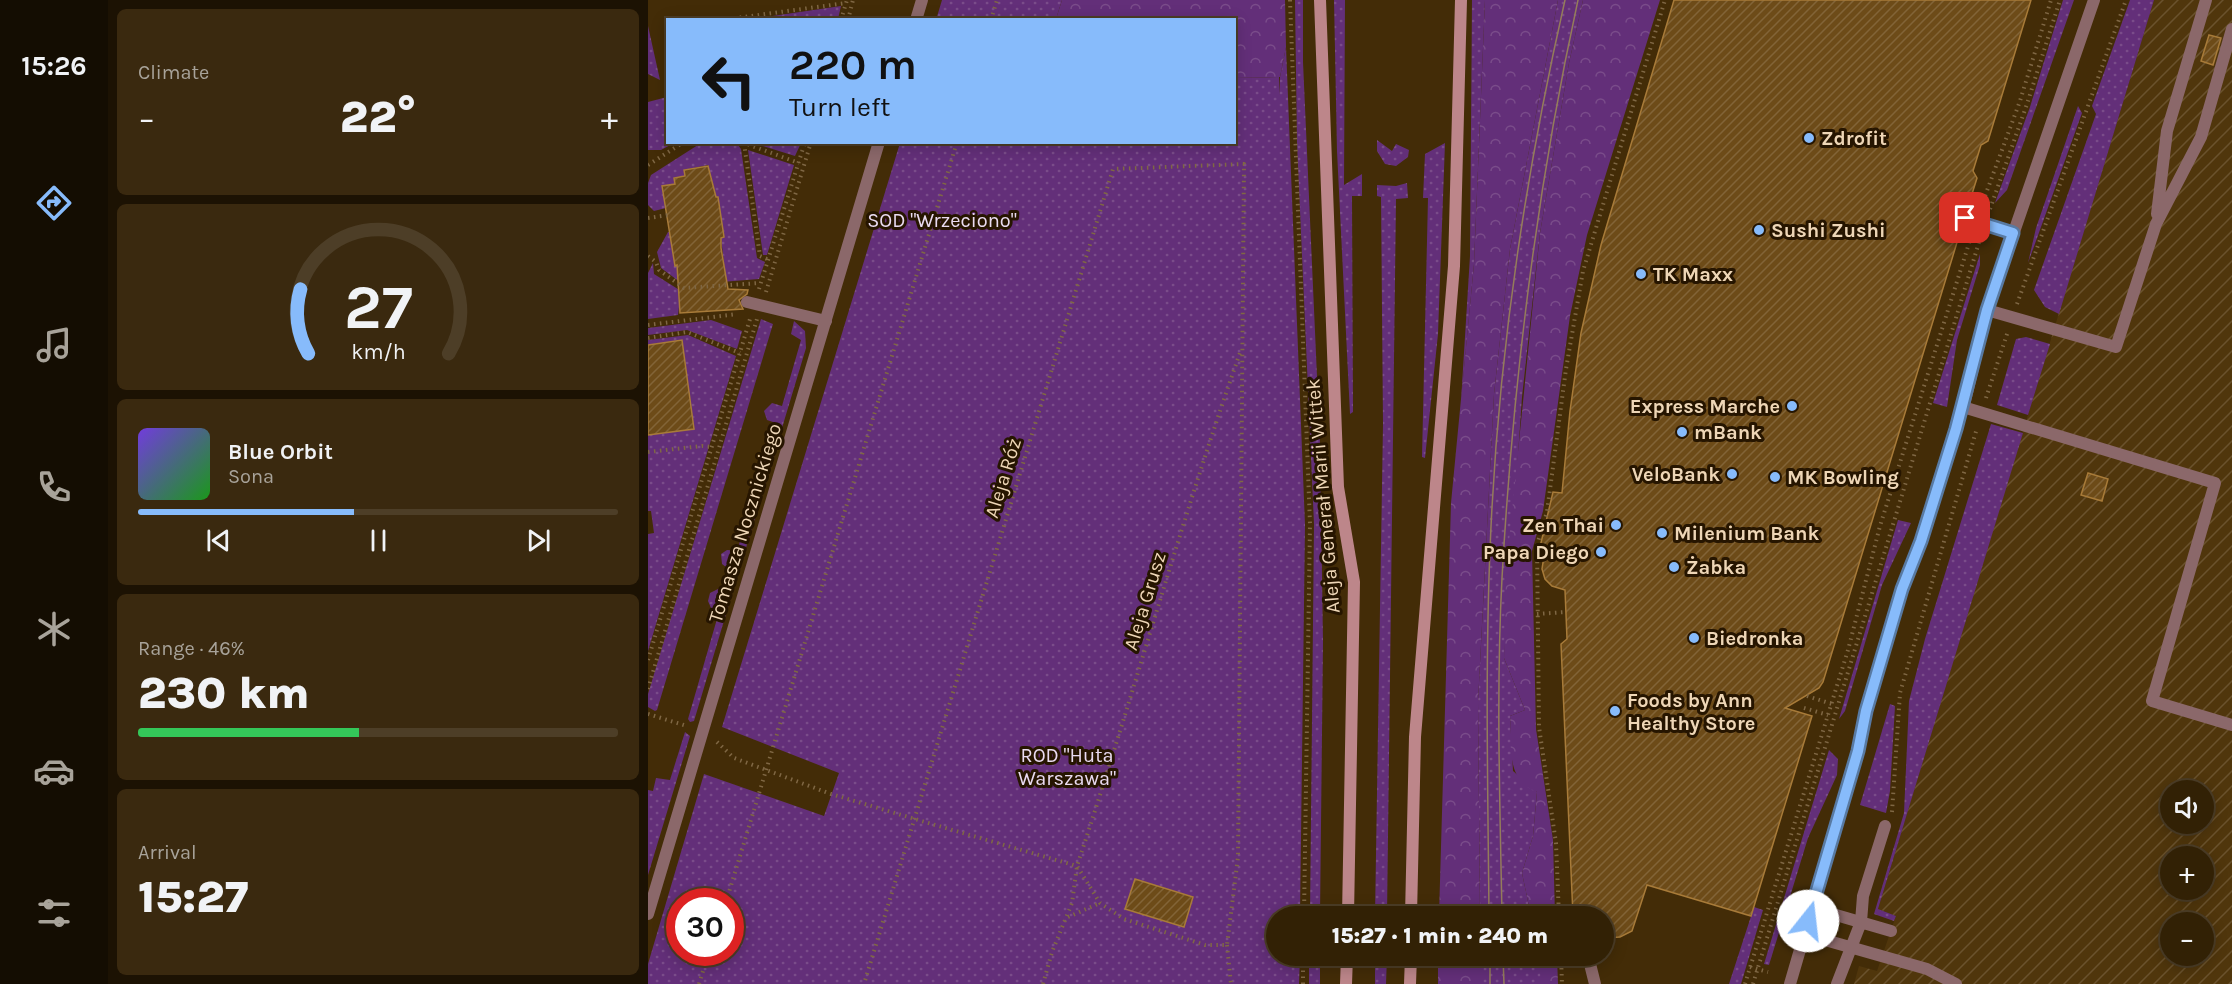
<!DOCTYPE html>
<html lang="en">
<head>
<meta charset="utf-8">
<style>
	:root { --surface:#322105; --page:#3a290f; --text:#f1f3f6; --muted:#a8a39a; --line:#4d3e27; --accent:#87bbfb }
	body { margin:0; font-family:Karla,sans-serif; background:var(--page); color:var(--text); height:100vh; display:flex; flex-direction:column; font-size:22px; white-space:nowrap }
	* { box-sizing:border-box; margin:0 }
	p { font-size:20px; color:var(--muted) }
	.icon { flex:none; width:33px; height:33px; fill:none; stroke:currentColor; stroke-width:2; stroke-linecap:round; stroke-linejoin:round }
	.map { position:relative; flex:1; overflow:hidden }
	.details { display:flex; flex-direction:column; gap:9px; padding:9px; background:#1c1203; width:540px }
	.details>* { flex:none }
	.banner { position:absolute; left:18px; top:18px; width:570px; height:126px; border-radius:0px; box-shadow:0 3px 15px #0003,0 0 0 2px var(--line); background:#87bbfb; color:#111; overflow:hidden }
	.fabs { position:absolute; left:1512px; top:780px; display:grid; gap:12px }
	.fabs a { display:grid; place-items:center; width:54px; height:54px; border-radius:50%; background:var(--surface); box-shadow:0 3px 15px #0003,0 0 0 2px var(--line); font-size:30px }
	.speed { position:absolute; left:18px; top:888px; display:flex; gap:12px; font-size:30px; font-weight:700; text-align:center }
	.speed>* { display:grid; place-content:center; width:78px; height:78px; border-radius:50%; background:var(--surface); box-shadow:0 3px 15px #0003,0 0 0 2px var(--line); line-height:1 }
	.speed .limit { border:9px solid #d22; background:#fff; color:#111 }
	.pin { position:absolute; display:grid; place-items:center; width:51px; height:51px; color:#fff; margin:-26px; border-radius:12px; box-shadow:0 3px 9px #0006 }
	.me { position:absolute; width:66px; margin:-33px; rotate:16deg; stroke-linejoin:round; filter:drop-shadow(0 0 4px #0008) }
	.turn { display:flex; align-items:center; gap:21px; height:126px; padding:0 24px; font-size:27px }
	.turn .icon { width:78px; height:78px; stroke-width:2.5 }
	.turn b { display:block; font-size:42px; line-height:51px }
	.big { font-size:45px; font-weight:800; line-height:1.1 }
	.details .tile { flex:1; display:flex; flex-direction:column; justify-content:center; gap:9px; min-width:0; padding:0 21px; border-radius:9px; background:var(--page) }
	.details .dial { align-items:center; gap:0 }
	.dial svg { height:156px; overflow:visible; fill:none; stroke:var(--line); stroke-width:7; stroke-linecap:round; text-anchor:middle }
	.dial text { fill:var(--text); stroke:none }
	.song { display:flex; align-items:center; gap:18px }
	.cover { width:72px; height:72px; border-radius:9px; background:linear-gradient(135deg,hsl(260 70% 55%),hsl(120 70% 35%)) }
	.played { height:6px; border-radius:3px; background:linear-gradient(90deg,var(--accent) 45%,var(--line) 45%) }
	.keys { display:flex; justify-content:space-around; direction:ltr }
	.heat { display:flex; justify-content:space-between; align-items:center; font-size:33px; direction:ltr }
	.charge { height:9px; border-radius:4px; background:linear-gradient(90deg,#34c759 46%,var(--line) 0) }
	.trip { position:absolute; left:618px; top:906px; width:348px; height:60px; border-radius:30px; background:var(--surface); box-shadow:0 3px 15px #0003,0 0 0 2px var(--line); font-weight:800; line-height:60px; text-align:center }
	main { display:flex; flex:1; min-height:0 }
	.tabs { display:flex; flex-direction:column; width:108px; justify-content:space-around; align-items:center; background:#140d02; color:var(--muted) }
	.tabs .icon { width:42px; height:42px }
	.tabs .on { color:var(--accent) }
	.tabs b { font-size:27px; color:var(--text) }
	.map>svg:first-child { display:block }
</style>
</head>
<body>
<main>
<nav class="tabs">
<b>15:26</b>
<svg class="icon on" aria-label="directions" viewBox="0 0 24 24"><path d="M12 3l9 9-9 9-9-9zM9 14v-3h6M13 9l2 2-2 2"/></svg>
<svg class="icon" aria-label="music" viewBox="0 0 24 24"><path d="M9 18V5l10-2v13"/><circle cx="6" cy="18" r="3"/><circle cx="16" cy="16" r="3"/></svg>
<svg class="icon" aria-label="phone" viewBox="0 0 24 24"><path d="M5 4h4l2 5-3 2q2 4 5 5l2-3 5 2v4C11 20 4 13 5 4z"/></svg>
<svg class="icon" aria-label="climate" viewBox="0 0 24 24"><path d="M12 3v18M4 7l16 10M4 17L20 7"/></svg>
<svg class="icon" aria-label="car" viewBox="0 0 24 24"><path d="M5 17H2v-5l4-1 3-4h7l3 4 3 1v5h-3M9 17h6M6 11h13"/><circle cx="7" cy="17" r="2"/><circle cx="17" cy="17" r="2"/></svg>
<svg class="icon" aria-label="filters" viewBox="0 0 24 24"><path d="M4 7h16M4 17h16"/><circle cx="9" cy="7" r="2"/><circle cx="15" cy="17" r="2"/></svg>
</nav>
<section class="details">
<div class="tile"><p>Climate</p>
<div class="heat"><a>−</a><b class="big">22°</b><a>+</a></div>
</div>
<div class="tile dial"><svg viewBox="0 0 100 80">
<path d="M14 69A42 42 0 1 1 86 69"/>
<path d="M14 69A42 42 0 0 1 10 36" stroke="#87bbfb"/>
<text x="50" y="56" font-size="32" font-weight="700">27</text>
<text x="50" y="72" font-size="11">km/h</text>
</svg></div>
<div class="tile">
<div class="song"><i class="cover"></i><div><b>Blue Orbit</b><p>Sona</p></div></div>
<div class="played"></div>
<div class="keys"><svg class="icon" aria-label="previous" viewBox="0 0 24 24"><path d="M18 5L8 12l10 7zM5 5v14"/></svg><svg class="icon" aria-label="pause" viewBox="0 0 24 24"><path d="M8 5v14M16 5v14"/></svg><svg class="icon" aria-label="next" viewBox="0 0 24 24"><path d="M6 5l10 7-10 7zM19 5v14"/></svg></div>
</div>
<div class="tile"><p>Range · 46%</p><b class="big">230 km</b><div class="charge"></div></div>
<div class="tile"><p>Arrival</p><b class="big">15:27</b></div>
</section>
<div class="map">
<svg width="1584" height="984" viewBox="0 0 1584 984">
	<defs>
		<pattern id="industrial-furrows" width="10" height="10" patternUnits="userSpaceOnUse" patternTransform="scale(1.5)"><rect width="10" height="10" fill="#50360c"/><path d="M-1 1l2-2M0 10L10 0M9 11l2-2" fill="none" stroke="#6a522d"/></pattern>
		<pattern id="grass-dots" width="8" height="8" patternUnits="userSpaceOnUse" patternTransform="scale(1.5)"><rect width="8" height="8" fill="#632f79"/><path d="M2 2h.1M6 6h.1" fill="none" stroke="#7a4c8a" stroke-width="1.8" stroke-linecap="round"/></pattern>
		<pattern id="forest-crowns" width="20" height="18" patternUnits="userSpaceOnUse" patternTransform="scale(1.5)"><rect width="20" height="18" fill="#632f79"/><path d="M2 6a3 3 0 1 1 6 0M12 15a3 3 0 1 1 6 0" fill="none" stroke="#7a4c8a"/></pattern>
		<pattern id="building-hatch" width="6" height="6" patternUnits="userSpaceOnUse" patternTransform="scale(1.5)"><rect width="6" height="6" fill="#6d4b18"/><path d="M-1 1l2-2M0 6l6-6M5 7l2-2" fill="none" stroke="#826437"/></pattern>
	</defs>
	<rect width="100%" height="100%" fill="#432c07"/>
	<path fill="url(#industrial-furrows)" fill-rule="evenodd" d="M1506 0H1584V984H1206L1211 966 1229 971 1248 916 1230 909ZM1522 790H1556V824H1522ZM1522 856H1556V890H1522ZM1522 922H1556V956H1522Z"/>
	<path fill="url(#grass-dots)" fill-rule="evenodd" d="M294 0H414L408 19 288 20Z
		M647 0H655V62L672 444 675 642 672 916H662L666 524 649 143Z
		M686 0H697L696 185 714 174V196H704L705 412 702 414 689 151Z
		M824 0H837L826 264 813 401 822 256Z
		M910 0H935L921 63 892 233 874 397 856 658 877 710 862 716 865 771 889 792 885 836 874 873 883 916H832L830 702 846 394 862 249Z
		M1415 0H1426L1359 190 1347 203 1382 107Z
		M1482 0H1506L1411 314 1397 307 1386 290 1448 114 1444 106Z
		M193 6 190 19H103Z
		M0 26 12 80 0 74Z
		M638 47 657 525 652 916H628V956H652L651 984H0V964L56 774 176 816 191 773 74 727 252 143 586 142 587 78 631 77 632 95V77ZM32 902H82V952H32Z
		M19 97 20 142 26 143 13 150H0V102Z
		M1430 106 1434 113 1380 263 1388 228Z
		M729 140 744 151 748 144 761 150 760 157 748 166 737 164 729 151Z
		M53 143 90 145 93 149 109 258 117 262 111 279 36 285 13 268 9 252 20 232H23L27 265 76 263 73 238 76 237 70 197H68L60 165 36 170 37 176 26 178 27 184 18 208 6 211 0 205V183L3 175Z
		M105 143 153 142V143L147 156Z
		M797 143 790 334 777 458 774 457 780 198H775L777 154Z
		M100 150 146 165 119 255H115Z
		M759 183 760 198 748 199 739 916H727L735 424 733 197 729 196V185L748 186Z
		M1332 254V265L1309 340 1299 407 1285 403Z
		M5 263 6 274 33 291 30 315 0 319V273Z
		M113 319 125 324 9 710 7 711 0 707V694Z
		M63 320 94 331 89 349 39 330 0 335V328Z
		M146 321 157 331 158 348 94 561 88 567H78L74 564 73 554 79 550 89 551 128 423 119 420 116 411 124 403 134 406 153 340 143 334Z
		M40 335 88 356 0 651V534L6 533 3 511H0V435L46 429 34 340 0 345V340Z
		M1378 337 1402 344 1380 415 1349 405 1368 339Z
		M1343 424 1375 433 1230 909 1248 916 1246 921 1226 914 1256 813 1261 701 1277 639Z
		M1250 520 1263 523 1234 585 1197 711 1191 719Z
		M72 588 80 593 81 604 46 721 42 722 40 719 71 612 63 608 60 601 62 593Z
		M1242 704 1247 706 1242 791 1238 813 1212 805Z
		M37 732 42 736 0 875V790L5 791 8 778 22 780Z
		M1181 750 1190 759 1189 775 1160 838 1121 965 1116 964Z
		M1106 907 1115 910 1093 984H1081Z
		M661 956H672V984H661Z
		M727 956H739L738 984H727Z
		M833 956H891L895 981 893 984H833Z"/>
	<path fill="url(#forest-crowns)" d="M414 0H637L638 47 632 77 587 78 586 20 408 19Z
		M837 0H910L862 249 846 394 830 702 832 916H791L803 503 826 264Z
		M935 0H1012L939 235 922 316 895 511 884 551 888 729 905 840 907 916H883L874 873 885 836 889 792C857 780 864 746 862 716L877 710 856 658 858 571 892 233 921 63Z
		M790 956H833V984H790Z
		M891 956H909L910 984H893Z"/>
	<path fill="url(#building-hatch)" stroke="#a87b39" stroke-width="1.5" d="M1026 0H1383L1340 141 1333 145 1325 171 1329 178 1319 210 1312 212 1309 216 1314 226 1175 682 1171 688 1137 708 1164 716 1103 916 999 885 984 931 972 937 956 938V916H925L913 644 919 639 917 590 904 586 897 579 894 569 896 556 892 547 905 492 914 493 922 411 933 333 953 245Z
		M1561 35 1573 38 1565 65 1553 61Z
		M60 166 68 197H70L76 237 73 238V248L80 289 100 290 99 294 91 300 95 309 32 313 29 265 27 266 14 186 27 184 26 178 37 176 36 170Z
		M34 340 46 429 0 435V345Z
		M1440 473 1460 479 1454 501 1433 495Z
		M487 879 545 897 536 927 477 909Z"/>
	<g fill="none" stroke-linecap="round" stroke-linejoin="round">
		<path stroke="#7f6744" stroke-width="4" stroke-dasharray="1.5 4.5" stroke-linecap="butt" d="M642 0 662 524 656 916
			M74 20 198 3
			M193 20 199 0
			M200 20 205 0
			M343 20 349 0
			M0 165 36 142
			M1333 207 1372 101 1403 0
			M1342 209 1379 104 1412 0
			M0 218 21 215
			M0 256 8 262 11 270 36 288 112 283
			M119 259 112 256 96 143 151 163
			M111 289 157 142
			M118 292 163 142
			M1369 304 1478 0
			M0 325 89 314
			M0 338 39 332 92 353
			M1338 398 1360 331
			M0 452 54 446 64 447
			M889 614 918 612
			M0 660 102 319
			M0 689 109 319
			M1159 696 1184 704
			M1156 708 1180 715
			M0 714 39 726
			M69 742 86 758 183 794 267 819 270 820 429 866 452 903 476 919 557 945H579L590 857 596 164 465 169C382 441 299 712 216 984
			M1244 812 1252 693 1329 428
			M78 902 309 142
			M911 916 908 843 891 727 889 545 899 512 918 369 935 271 1017 0
			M420 917 452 903
			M579 945 583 984
			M913 956 914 984
			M1102 967 1120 972
			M51 984 61 952
			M395 984 404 952 424 903 429 866C486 694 533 520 593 350
			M655 984V956
			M1097 984 1200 650 1232 526 1323 237
			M1105 984 1332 239"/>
		<path stroke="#8b686a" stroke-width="12" d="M1509 214 1519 131 1558 0
			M1317 218 1365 233
			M99 302 178 321
			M1339 310 1468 347 1508 224 1553 137 1584 29
			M1315 407 1567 483 1504 701 1584 725
			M1164 908 1243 931
			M1156 934 1279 969 1308 984
			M940 956 947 984
			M1189 984 1213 922 1215 896 1237 826"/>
		<path stroke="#8b686a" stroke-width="12" d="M268 20 274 0
			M0 914 231 142
			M1142 984 1210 751 1218 711 1254 589 1273 541 1317 401 1339 310 1446 0"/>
		<path stroke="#bd868a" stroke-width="12" d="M672 0 690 487 706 582 700 916
			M763 916 767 737 806 266 813 0
			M698 984 699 956
			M762 984 763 956"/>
		<path stroke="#947c5a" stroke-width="1.5" d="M841 916C840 795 837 672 842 550 849 366 876 180 917 0
			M854 916C852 804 848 691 854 578 865 383 888 191 930 0
			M842 956V984
			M855 956 856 984"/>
	</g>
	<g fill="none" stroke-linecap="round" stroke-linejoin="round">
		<g stroke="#587aa3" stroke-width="15">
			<path id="route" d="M1160 921 1210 751 1218 711 1254 589 1273 541 1308 429 1339 310 1365 233 1317 218"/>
		</g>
		<use href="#route" stroke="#87bbfb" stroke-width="10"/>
	</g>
	<g fill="#87bbfb" stroke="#261500" stroke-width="2">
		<circle cx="1161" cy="138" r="6"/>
		<circle cx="1111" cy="230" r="6"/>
		<circle cx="993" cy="274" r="6"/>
		<circle cx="1144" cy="406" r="6"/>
		<circle cx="1034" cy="432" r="6"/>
		<circle cx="1084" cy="474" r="6"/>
		<circle cx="1127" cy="477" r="6"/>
		<circle cx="968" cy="525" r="6"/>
		<circle cx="1014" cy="533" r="6"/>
		<circle cx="953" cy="552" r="6"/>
		<circle cx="1026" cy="567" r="6"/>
		<circle cx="1046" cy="638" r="6"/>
		<circle cx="967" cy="711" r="6"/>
	</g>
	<g text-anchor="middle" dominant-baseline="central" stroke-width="6" stroke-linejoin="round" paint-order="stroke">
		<g font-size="20" font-weight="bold" fill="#eed6b6" stroke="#261500" text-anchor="start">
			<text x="1173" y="138">Zdrofit</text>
			<text x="1123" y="230">Sushi Zushi</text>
			<text x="1005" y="274">TK Maxx</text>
			<text x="1132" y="406" text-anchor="end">Express Marche</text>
			<text x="1046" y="432">mBank</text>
			<text x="1072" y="474" text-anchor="end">VeloBank</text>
			<text x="1139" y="477">MK Bowling</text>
			<text x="956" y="525" text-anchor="end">Zen Thai</text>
			<text x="1026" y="533">Milenium Bank</text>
			<text x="941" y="552" text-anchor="end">Papa Diego</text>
			<text x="1038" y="567">Żabka</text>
			<text x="1058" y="638">Biedronka</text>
			<text x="979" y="700">Foods by Ann<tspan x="979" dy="23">Healthy Store</tspan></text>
		</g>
		<g font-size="20" fill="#eadbf1" stroke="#261500">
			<text x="294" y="220">SOD "Wrzeciono"</text>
			<text x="419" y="755">ROD "Huta<tspan x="419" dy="23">Warszawa"</tspan></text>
		</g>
		<g font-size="20" fill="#eed6b6" stroke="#261500">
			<text transform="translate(355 478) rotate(-73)">Aleja Róż</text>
			<text transform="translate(675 496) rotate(-95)">Aleja Generał Marii Wittek</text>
			<text transform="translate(97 523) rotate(-73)">Tomasza Nocznickiego</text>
			<text transform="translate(497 601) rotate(-73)">Aleja Grusz</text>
		</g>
	</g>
</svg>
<div class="fabs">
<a><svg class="icon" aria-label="sound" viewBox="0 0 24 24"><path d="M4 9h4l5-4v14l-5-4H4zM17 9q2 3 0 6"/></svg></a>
<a>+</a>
<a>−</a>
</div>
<div class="speed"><div class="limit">30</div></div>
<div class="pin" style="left:1317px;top:218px;background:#d93025"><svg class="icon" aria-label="arrive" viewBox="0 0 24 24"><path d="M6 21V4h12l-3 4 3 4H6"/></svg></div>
<svg class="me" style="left:1160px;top:921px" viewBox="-20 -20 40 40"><circle r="19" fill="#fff"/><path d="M0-13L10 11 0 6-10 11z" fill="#87bbfb"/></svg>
<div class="trip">15:27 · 1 min · 240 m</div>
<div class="banner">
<div class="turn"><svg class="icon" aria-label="left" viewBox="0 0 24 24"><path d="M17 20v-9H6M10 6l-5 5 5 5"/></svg><div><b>220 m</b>Turn left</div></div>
</div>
</div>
</main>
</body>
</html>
